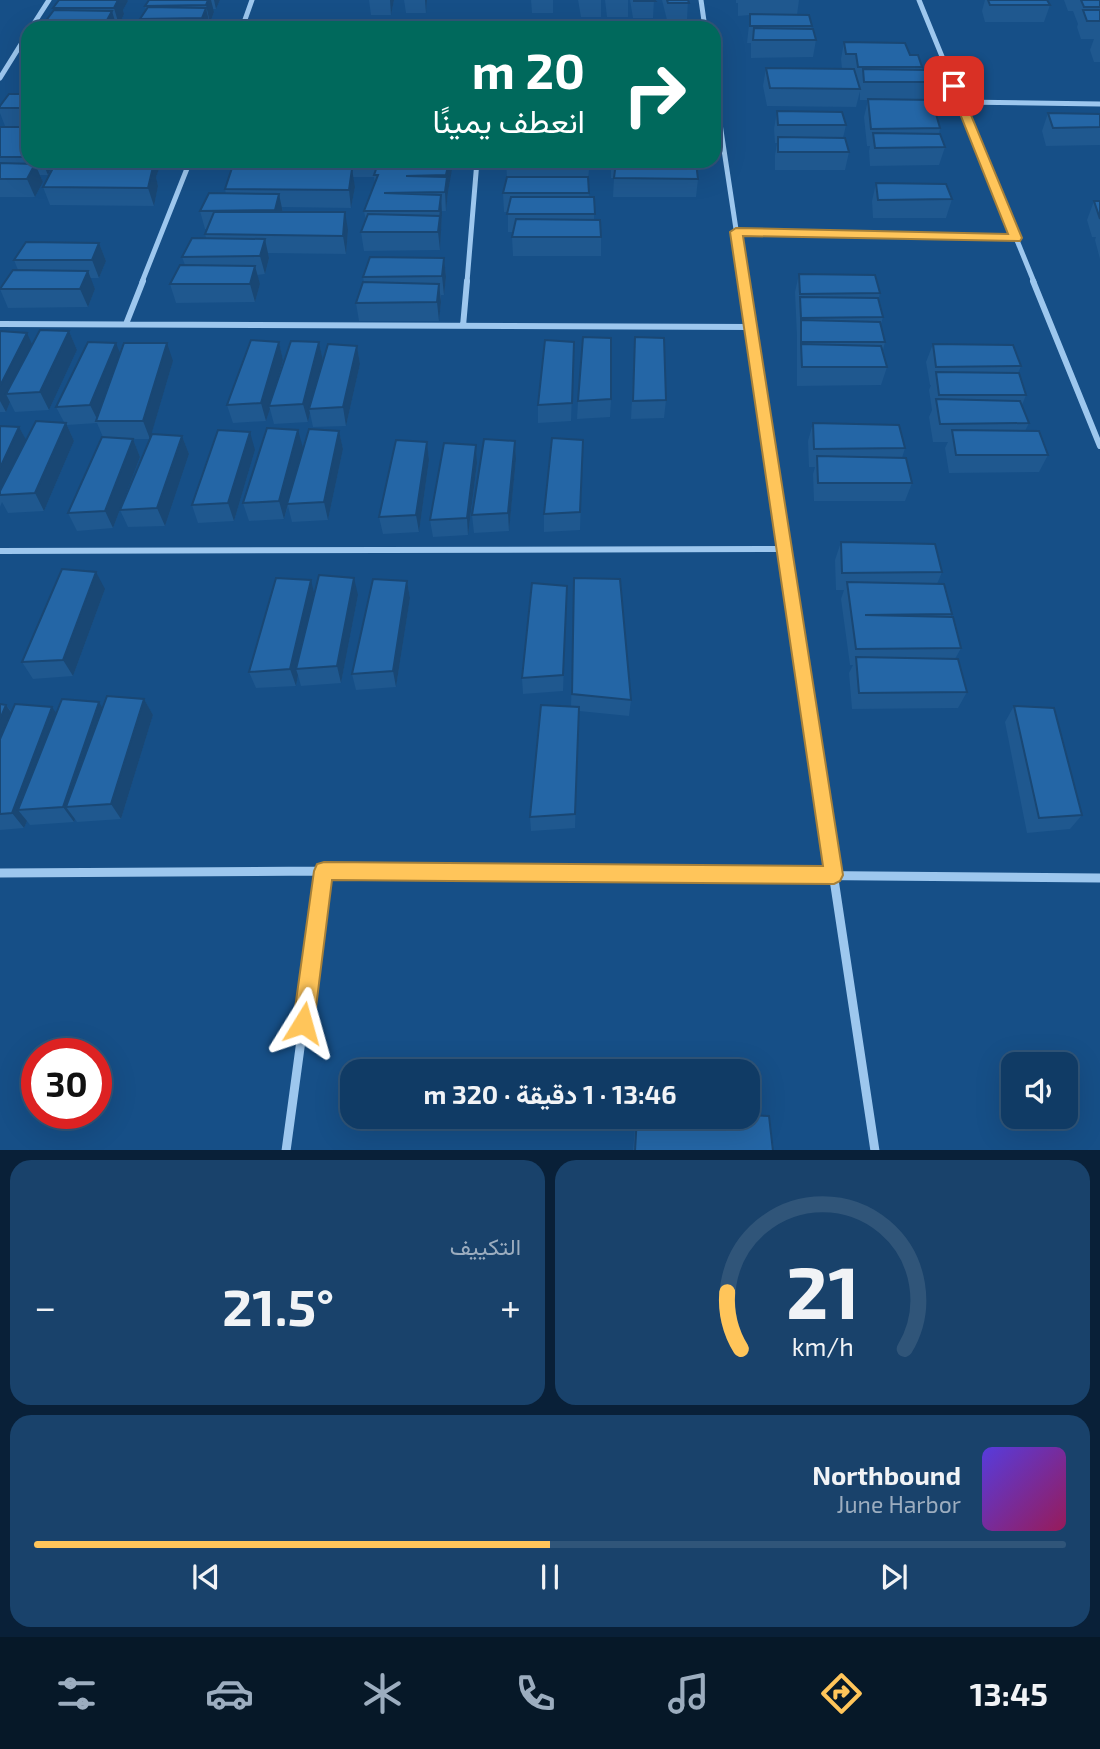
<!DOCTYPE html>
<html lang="ar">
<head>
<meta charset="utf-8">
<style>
	:root { --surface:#103b65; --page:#19426b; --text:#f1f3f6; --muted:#9cadbf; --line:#305579; --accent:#ffc55a }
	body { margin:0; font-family:"Exo 2",Vazirmatn,sans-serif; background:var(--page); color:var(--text); direction:rtl; height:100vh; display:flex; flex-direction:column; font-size:26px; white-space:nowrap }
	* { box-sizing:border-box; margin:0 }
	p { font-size:23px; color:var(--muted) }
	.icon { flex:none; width:38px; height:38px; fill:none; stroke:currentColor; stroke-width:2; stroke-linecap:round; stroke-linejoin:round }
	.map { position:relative; height:1150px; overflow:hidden; direction:ltr }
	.sheet { display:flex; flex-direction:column; gap:10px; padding:10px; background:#092038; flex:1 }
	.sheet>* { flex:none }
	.guide { position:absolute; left:21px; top:21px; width:700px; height:147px; border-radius:21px; box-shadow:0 7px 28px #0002,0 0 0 2px var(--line); direction:rtl; background:#00695c; color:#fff; overflow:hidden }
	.tools { position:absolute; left:1001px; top:1052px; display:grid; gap:14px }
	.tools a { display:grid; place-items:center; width:77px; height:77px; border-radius:14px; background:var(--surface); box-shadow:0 7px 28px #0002,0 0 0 2px var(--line); font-size:35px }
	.speed { position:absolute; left:21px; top:1038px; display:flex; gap:14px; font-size:35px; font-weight:700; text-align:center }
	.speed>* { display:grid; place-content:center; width:91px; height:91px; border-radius:50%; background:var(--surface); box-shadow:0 7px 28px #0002,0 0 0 2px var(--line); line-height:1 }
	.speed .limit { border:10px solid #d22; background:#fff; color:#111 }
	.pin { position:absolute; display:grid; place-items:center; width:60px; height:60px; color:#fff; margin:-30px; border-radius:14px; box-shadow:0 4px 10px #0006 }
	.me { position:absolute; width:77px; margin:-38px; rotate:8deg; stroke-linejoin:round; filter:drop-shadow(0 0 5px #0008) }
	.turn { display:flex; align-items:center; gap:24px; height:147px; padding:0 21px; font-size:32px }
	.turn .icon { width:91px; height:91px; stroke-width:2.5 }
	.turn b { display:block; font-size:49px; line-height:60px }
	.big { font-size:52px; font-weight:700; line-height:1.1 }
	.sheet .tile { flex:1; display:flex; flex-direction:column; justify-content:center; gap:10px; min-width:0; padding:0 24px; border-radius:21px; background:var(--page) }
	.sheet .dial { align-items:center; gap:0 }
	.dial svg { height:182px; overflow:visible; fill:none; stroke:var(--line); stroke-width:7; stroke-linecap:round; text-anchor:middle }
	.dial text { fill:var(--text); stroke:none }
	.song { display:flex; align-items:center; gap:21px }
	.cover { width:84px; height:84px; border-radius:10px; background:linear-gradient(135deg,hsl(250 70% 55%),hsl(330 70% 35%)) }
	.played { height:7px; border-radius:4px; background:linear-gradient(90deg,var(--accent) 50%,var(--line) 50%) }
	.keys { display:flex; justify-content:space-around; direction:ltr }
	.heat { display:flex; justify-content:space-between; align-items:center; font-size:38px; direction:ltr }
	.sheet .tiles { flex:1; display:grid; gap:10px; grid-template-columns:1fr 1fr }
	.tile:last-child { grid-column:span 2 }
	.trip { position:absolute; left:340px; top:1059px; width:420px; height:70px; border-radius:21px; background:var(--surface); box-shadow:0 7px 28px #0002,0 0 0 2px var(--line); font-weight:700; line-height:70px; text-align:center; direction:rtl }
	.dock { display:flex; height:112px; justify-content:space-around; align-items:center; background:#061828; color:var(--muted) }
	.dock .icon { width:49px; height:49px }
	.dock .active { color:var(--accent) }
	.dock b { font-size:32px; color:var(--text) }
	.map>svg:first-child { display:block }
</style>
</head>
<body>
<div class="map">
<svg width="1100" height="1151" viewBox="0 0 1100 1151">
	<rect width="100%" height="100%" fill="#164f87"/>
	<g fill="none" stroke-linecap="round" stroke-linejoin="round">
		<path stroke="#9dc7ee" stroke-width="5" d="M701 0 705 28
			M919 0 1034 282
			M243 26 333 27
			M387 27 438 28
			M680 27H705
			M31 28 49 0
			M242 28 252 0
			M581 28H626
			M0 78 28 33
			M714 84 744 282
			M960 102 1100 104
			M736 232 1016 238
			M142 282 190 161
			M467 282 477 161"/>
		<path stroke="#9dc7ee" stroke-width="6" d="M744 281 800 656
			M1033 281 1100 446
			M0 324 751 327
			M126 324 143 281
			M463 326 467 281
			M0 551 784 549"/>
		<path stroke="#9dc7ee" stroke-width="9" d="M800 654 875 1151
			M0 873 324 871 1100 878
			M286 1151 324 871"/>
	</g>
	<path fill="#1f588f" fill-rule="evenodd" d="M149 0H220L216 9H213L214 12 210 23 209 28H134L141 23 140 19 146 10 145 6Z
		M369 0H394L391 15H371Z
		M404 0H427L426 13H406Z
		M531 0H553V13H532Z
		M578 0H601V17H581Z
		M605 0H628V17H607Z
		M630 0H654L653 18H633Z
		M662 0H688L687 20H667Z
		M736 0H799L797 15 812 26 811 29 816 40 813 57 751 58V43H747L750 15 738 16V3H736Z
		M985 0H1047L1050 5 1044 22H985L982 11Z
		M1064 0H1100V62H1094L1090 50 1094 39H1081L1077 27 1078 24 1073 11H1068Z
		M128 1 123 10 124 14 119 25H116L117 28H47L45 22 54 10 53 8Z
		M844 42 910 55 922 67V70L930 82 925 100 940 128 939 134 945 147 939 165 870 166 869 151 870 146H867L864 117 868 100H860V91L856 107 767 106 763 86 766 68 842 69 841 59Z
		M28 94V126H5L0 113V106Z
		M777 111 846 125 843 138 849 152 845 170H775V155L777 143H775L774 129Z
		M1048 113 1100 114V145L1046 146 1042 131Z
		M0 127H28V161H54L48 175H40L43 182 35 197H0Z
		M79 161H160L161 164 156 177 158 186 154 206 50 205 43 187 81 168Z
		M216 161H289L288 168H322L320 161H453L448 192 446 211H442L440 250 364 251 361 232 366 221 364 211 375 183 374 177H353L355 187 351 208 282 207 283 212 348 230 346 254 268 253 269 258 265 274 257 275 260 284 255 302 176 303 170 284 185 265 182 257 206 238 205 234 207 229H205L200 211 226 194 225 189 232 168H218Z
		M506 161H590L588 179 589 197H594V220L601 237V256H513L512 237 513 232H508V212H504L503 193 507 178Z
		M611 161H695L698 179 696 197H613L614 178H611Z
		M876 183 952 199 946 218H873L872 201Z
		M1094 201H1100V259L1095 240 1096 237H1092L1087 220Z
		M99 243 106 261 99 278H90L95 289 88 307 8 308 0 289 18 270 14 260Z
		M444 258 446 277 444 295H441V302L439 321H359L356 303 364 282 363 277Z
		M799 274 880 293 878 301 883 317 881 324 885 342 883 350 887 367 881 385 797 386V336L795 292Z
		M0 331 32 345 69 331 77 350 49 410 15 412 10 402 6 412H0Z
		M635 337 666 400 664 418 631 419Z
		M279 342 283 360 280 374 319 342 323 361 357 346 360 364 346 426 313 427 310 413 308 422 274 424 270 409 266 421 233 423 227 405Z
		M574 342 571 421 538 423V405Z
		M933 344 1021 366 1018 373 1026 395 1022 405 1029 423 1025 431 1048 455 1039 472 949 473 945 448 948 442H933L929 417 932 410 929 390 931 385H930L926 362Z
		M120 353 173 361 151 435 182 436 189 454 165 526 128 527 120 510 113 528 77 531 68 513 103 437 97 423 67 425 74 441 44 511 8 513 2 502 0 507V426L19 427 26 440 64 422 56 407ZM131 439H150L120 509 140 457 133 439Z
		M611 399 610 417 577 419 578 401Z
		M813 423 905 448 902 458 912 483 905 501H814L813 474 815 467H809L808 441Z
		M339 431 343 449 328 520 292 522 288 506 284 519 249 521 243 503 303 448 294 481Z
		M583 440 580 530 544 532V514Z
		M515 441 516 459 509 531 474 533 472 515Z
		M427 442 429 460 419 532 383 534 379 517Z
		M476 445 477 463 468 535 433 537 430 520Z
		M255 450 234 521 198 523 192 505Z
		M841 542 942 572 937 584 952 614 950 617 961 648 955 659 967 692 958 708 852 709 849 673 853 665H850L841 599 844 590H836L835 560Z
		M574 578 631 700 629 716 579 711 575 828 531 831 530 817 571 707Z
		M407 581 410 598 396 687 356 690 352 674Z
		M567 586 563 691 523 694 522 678Z
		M105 589 73 676 33 679 22 662Z
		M315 594 358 595 341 683 301 686 298 675 296 686 256 688 249 672Z
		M144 699 153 715 121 819 77 822 75 819 74 822 30 825 27 821 24 828 0 830V704L6 705 12 712 57 714 103 708Z
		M1014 706 1082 815 1070 829 1027 833 1005 722Z
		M636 1116H747L773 1151H633Z"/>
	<path fill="#194774" d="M118 0H127L128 1 123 10 124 14 119 25 114 8Z
		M208 0H211L214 12 210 23 206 5Z
		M214 0H220L216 9Z
		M390 0H394L391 15Z
		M425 0H427L426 13Z
		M206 8 210 25 209 28H204L202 18Z
		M112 11 117 28H108L106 22Z
		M42 161H54L48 175Z
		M150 161H160L161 164 156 177 158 186 154 206 148 188 152 169Z
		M449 161H453V164L448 192 446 211 445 192 446 175Z
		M35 164 43 182 35 197 27 179Z
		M352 169 355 187 351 208 349 190Z
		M279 194 283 213 279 228 275 210Z
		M441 195 442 213 440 250 438 232Z
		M345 212 348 230 346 254 343 236Z
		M265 239 269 258 265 274 260 256Z
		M99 243 106 261 99 278 92 260Z
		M444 258 446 277 444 295 442 276Z
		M255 266 260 284 255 302 250 284Z
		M88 271 95 289 88 307 80 289Z
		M439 284 441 302 439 321 437 302Z
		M69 331 77 350 49 410 40 392Z
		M27 333 35 351 6 394 10 402 6 412 0 401V386Z
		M279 342 283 360 271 406H269L270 409 266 421 261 403Z
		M319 342 323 361 309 409 310 413 308 422 303 404Z
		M116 343 123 361 98 421 90 405Z
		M167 343 173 361 150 439 143 421Z
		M357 346 360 364 346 426 343 407Z
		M66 423 74 441 44 511 35 493Z
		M19 427 29 445 0 495V468Z
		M298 430 303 448 284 519 279 501Z
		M339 431 343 449 328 520 324 502Z
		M250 432 255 450 234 521 228 503Z
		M182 436 189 454 165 526 157 508Z
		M133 439 140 457 113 528 105 511Z
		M515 441 516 459 509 531 508 513Z
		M427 442 429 460 419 532 416 515Z
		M476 445 477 463 468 535 467 518Z
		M96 572 105 589 73 676 63 660Z
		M354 578 358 595 341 683 337 666Z
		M311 580 315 597 296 669 298 675 296 686 290 669Z
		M407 581 410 598 396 687 393 671Z
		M144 699 153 715 121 819 111 804Z
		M99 702 108 718 66 807 75 819 74 822 63 807Z
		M6 705 17 721 0 765V719Z
		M52 707 63 723 18 810 27 821 24 828 12 813Z"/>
	<path fill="#2466a6" stroke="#194774" stroke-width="2" d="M59 0H118L114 8H53Z
		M149 0H208L206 5 145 6Z
		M634 0H654L655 1H634Z
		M667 0H688L689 3H668Z
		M988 0H1047L1050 5H990Z
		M1081 0H1100V7H1084Z
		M148 7 206 8 202 18 140 19Z
		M54 10 112 11 106 22H45Z
		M1083 10H1100V21H1087Z
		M750 14 809 15 812 26H750Z
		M138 23H197L195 28H134Z
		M326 24H396V28H325Z
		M523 24 593 25 594 28H521Z
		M617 24 687 25V28H617Z
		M754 28 813 29 816 40H753Z
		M844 42 905 43 910 55H918L922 67H858L856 54H846Z
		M766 68 854 69 860 89 770 88Z
		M863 69 925 70 930 82H864Z
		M9 94H28V108H0V106Z
		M868 99 932 100 940 128 871 129Z
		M777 111 842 112 846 125H778Z
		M1048 113 1100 114V127L1053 128Z
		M0 127H28V157H0Z
		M873 133 940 134 945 147 875 148Z
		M778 137 845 138 849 152H778Z
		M379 161H449L446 175 406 176 447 177 445 192 384 193 441 195 439 211H364L378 175H374Z
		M506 161H589V162Z
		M616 162 696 163 698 179 614 178Z
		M0 163 35 164 27 179H0Z
		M153 167 148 188 43 187 53 168Z
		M232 168 352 169 349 190 225 189Z
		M507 177H588L589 193H503Z
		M876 183 946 184 952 199 878 200Z
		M209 193 279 194 275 210 200 211Z
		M511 197H594L595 214H507Z
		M1094 201H1100V219Z
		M214 212H345L343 236 205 234Z
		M368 214 440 216 438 232H361Z
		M516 219 600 220 601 237H512Z
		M192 238 265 239 260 256 182 257Z
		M26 242 99 243 92 260H14Z
		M370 257 444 258 442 276 363 277Z
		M180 265 255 266 250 284H170Z
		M13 270 88 271 80 289H0Z
		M799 274 875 275 880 293 800 294Z
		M363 282 439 284 437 302 356 303Z
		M800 297 878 298 883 317 801 318Z
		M801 320 880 322 885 342H801Z
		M40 330 69 331 40 392 6 394Z
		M0 331 27 333 0 386Z
		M583 337 611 338V399L578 401Z
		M635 337 664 338 666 400 633 401Z
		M251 340 279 342 261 403 227 405Z
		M545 340 574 342 572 403 538 405Z
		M291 341 319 342 303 404 269 406Z
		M88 342 116 343 90 405 56 407Z
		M124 343H167L143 421H96Z
		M328 344 357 346 343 407 309 409Z
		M801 344 881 346 887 367H802Z
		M933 344 1013 345 1021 366 936 367Z
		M936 372 1019 373 1026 395H939Z
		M936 399 1020 401 1029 423 940 424Z
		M36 421 66 423 35 493 0 495V491Z
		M813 423 899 425 905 448 814 449Z
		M0 426 19 427 0 468Z
		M267 428 298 430 279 501 243 503Z
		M309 429 339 431 324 502 287 504Z
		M218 430 250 432 228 503 192 505Z
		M952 430 1039 431 1048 455H956Z
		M152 434 182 436 157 508 120 510Z
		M102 437 133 439 105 511 68 513Z
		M552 438 583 440 580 512 544 514Z
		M484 439 515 441 508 513 472 515Z
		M396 440 427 442 416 515 379 517Z
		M444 443 476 445 467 518 430 520Z
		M817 456 906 458 912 483H818Z
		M841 542 935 544 942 572 842 573Z
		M62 569 96 572 63 660 22 662Z
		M319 575 354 578 337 666 296 669Z
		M276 578 311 580 290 669 249 672Z
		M574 578 620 579 631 700 572 694Z
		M373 579 407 581 393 671 352 674Z
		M847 582 944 584 952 614 865 615 953 617 961 648 856 649Z
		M532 583 567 586 563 675 522 678Z
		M856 657 958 659 967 692 859 693Z
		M107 696 144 699 111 804 66 807Z
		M62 699 99 702 63 807 18 810Z
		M0 704 6 705 0 719Z
		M15 704 52 707 12 813 0 814V739Z
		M541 705 579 707 575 814 530 817Z
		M1014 706 1054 708 1082 815 1039 818Z
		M747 1115 769 1116 773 1151H635L637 1116H747Z"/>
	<path fill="#ffc55a" stroke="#a6803a" stroke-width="2" d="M954 82 959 86 1022 238 1020 241 743 236 843 875 840 881 834 884 332 880 314 1023 311 1031 303 1034 296 1031 293 1023 314 871 317 864 324 862 823 866 730 232 736 228 1008 234 949 86Z"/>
</svg>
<div class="tools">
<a><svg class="icon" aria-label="sound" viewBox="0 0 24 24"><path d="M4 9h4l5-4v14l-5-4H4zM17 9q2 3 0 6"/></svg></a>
</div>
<div class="speed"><div class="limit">30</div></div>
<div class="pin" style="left:954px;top:86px;background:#d93025"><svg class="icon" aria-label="arrive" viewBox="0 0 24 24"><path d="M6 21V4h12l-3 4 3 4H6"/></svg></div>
<svg class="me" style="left:303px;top:1023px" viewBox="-20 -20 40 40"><path d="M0-17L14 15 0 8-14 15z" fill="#ffc55a" stroke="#fff" stroke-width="4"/></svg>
<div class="trip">13:46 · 1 دقيقة · 320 m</div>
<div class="guide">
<div class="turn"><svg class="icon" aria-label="right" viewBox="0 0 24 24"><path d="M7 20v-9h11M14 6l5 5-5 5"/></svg><div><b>20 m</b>انعطف يمينًا</div></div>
</div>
</div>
<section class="sheet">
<div class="tiles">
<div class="tile dial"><svg viewBox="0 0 100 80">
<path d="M14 69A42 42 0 1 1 86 69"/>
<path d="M14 69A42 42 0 0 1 8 44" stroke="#ffc55a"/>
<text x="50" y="56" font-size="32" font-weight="700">21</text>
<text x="50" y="72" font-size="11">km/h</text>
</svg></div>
<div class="tile"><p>التكييف</p>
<div class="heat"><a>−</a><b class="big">21.5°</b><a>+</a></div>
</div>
<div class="tile">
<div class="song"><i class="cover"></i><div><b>Northbound</b><p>June Harbor</p></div></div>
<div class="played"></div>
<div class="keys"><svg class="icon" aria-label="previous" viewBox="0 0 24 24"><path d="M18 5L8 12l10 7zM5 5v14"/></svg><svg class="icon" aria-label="pause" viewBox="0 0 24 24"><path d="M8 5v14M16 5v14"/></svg><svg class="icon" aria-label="next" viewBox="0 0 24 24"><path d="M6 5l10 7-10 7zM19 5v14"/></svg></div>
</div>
</div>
</section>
<nav class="dock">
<b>13:45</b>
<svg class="icon active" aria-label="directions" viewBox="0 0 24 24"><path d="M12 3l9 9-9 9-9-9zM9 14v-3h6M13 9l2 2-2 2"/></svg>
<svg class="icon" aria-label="music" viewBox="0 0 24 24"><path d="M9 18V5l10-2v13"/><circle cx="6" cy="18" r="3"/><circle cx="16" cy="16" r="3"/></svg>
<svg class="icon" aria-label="phone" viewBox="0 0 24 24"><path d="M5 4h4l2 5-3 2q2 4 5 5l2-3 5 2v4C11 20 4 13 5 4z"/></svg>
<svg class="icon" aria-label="climate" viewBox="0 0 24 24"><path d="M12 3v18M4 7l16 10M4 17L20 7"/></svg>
<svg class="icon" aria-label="car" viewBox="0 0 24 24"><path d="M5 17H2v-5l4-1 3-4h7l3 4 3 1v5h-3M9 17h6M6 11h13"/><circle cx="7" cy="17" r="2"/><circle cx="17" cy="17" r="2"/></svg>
<svg class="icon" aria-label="filters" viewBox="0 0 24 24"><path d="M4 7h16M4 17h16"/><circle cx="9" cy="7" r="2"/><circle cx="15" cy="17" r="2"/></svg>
</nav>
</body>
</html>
